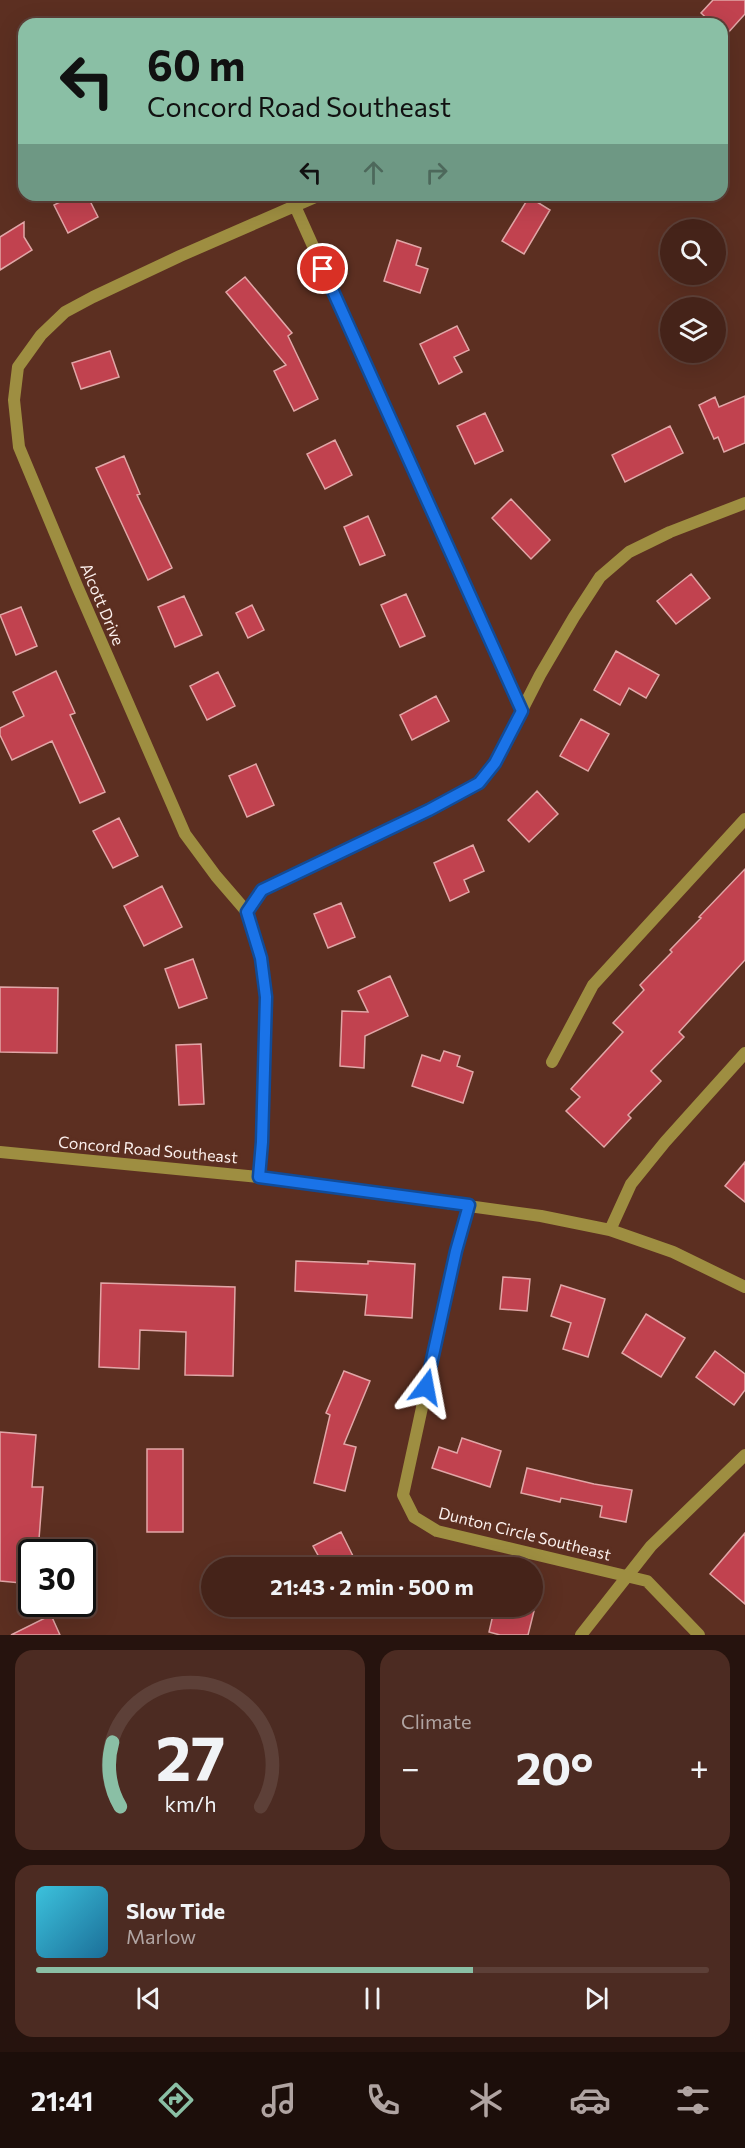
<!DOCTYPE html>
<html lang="en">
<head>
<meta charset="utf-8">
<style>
	:root { --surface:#452319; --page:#4c2b22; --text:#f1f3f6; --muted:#b0a4a2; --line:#5d4038; --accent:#8abfa5 }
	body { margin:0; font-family:Commissioner,sans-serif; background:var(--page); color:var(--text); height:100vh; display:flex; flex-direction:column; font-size:22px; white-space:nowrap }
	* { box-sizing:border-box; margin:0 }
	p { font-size:20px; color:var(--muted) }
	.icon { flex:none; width:33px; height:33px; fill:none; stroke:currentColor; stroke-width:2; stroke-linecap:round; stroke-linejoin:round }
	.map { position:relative; height:1635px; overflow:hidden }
	.sheet { display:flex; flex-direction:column; gap:15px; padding:15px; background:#26130e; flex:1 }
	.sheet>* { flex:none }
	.banner { position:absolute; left:18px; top:18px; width:710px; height:183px; border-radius:18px; box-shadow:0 6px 24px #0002,0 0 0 2px var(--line); background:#8abfa5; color:#111; overflow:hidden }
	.tools { position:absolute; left:660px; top:219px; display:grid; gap:12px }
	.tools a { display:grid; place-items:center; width:66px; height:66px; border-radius:50%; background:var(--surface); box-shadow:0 6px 24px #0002,0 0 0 2px var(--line); font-size:30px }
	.speed { position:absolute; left:18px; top:1539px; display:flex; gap:12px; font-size:30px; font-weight:700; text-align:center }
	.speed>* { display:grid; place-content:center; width:78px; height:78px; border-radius:50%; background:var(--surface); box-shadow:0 6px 24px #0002,0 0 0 2px var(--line); line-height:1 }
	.speed .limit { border:3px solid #111; border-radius:9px; background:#fff; color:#111 }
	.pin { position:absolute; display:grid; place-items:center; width:51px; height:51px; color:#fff; margin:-26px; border:3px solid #fff; border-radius:50%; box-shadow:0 2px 6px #0007 }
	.me { position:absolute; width:66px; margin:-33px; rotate:13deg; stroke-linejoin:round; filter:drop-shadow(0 0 4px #0008) }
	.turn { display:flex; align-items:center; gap:21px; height:126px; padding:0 30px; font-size:27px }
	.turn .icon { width:78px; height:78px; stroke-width:2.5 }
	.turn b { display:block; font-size:42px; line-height:51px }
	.lanes { display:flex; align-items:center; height:57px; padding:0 30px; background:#0003; justify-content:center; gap:30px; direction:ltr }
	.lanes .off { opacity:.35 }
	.big { font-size:45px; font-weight:700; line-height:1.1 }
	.sheet .tile { flex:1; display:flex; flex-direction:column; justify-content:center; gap:9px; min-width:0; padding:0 21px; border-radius:18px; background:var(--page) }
	.sheet .dial { align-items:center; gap:0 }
	.dial svg { height:156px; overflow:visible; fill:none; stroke:var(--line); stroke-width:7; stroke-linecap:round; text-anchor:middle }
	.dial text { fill:var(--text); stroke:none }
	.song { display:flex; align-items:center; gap:18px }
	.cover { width:72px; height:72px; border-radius:9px; background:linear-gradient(135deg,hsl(190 70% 55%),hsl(200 70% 35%)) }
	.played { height:6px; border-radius:3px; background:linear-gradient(90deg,var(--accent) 65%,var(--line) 65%) }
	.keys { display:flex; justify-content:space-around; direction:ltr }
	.heat { display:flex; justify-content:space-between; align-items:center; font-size:33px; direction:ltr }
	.sheet .tiles { flex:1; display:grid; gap:15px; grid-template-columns:1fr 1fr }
	.tile:last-child { grid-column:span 2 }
	.trip { position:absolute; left:201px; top:1557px; width:342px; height:60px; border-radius:30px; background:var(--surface); box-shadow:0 6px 24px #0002,0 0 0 2px var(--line); font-weight:700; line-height:60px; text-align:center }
	.dock { display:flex; height:96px; justify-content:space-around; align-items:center; background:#1c0e0a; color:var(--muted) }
	.dock .icon { width:42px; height:42px }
	.dock .on { color:var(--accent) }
	.dock b { font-size:27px; color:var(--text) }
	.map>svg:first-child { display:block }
</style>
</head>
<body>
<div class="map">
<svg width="745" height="1635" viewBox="0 0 745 1635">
	<rect width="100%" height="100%" fill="#5c2f21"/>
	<path fill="#c1424f" stroke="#e1a6a7" stroke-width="1.5" d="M713 0H745V14L726 35 722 32V24H713L701 13Z
		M61 195H87L98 217 68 233 54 205 64 200Z
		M529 197 550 210 524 254 502 241Z
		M24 222V237L32 250 0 270V237Z
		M397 240 421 248 416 265 428 269 420 293 384 281Z
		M245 277 292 333 288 336 318 399 294 411 274 371 286 365 226 292Z
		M457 326 469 350 454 357 462 372 439 384 420 344Z
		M110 351 119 377 81 389 72 363Z
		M745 396V443L724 452 718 437 714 439 699 405 715 397 719 407Z
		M485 413 503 451 475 464 457 426Z
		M670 426 683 453 625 482 612 455Z
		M335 440 352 475 325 489 307 454Z
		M124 456 140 494 137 495 172 568 148 580 96 468Z
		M511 499 550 540 531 559 492 518Z
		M368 516 385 555 360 565 344 527Z
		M691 574 710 598 676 624 657 601Z
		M406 594 425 636 400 647 381 605Z
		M184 596 202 635 175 647 158 607Z
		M252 605 264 630 248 638 236 613Z
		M21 607 37 646 16 655 0 615Z
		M616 651 659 675 646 698 629 688 620 705 594 690Z
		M56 671 75 713 70 715 105 792 80 803 52 741 12 760 0 735V728L24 716 13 692Z
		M218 672 235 706 207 720 190 686Z
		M436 696 449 721 412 740 400 715Z
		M581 719 609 734 588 771 560 756Z
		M256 764 274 805 247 817 229 776Z
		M537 791 558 814 529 842 508 820Z
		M119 818 138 856 113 868 93 831Z
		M473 845 484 871 464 880 469 892 450 901 434 863Z
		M745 869V960L679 1032 684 1037 651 1071 661 1081 628 1115 631 1118 604 1147 566 1111 580 1097 571 1089 623 1032 613 1023 644 990 640 985 672 952 670 950 701 918 699 917Z
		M162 886 182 927 144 946 124 906Z
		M341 903 355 937 328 948 314 914Z
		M193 959 207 998 179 1008 165 969Z
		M390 976 408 1016 365 1036 364 1068 340 1066 342 1011 368 1012 358 991Z
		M0 987 58 988 57 1053 0 1052Z
		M201 1044 204 1104 179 1105 176 1045Z
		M444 1051 460 1056 457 1066 473 1072 463 1103 412 1086 422 1055 440 1061Z
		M745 1162V1202L725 1186Z
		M296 1261 368 1264V1261L415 1264 412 1318 365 1315 367 1295 295 1291Z
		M503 1277 530 1279 527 1311 500 1309Z
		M101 1283 235 1287 233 1376 185 1375 186 1332 140 1330 139 1369 99 1367Z
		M561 1285 605 1299 588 1357 563 1349 571 1323 551 1316Z
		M646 1314 685 1338 661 1377 622 1353Z
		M715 1351 745 1374V1390L734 1405 696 1377Z
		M344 1371 370 1381 344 1444 356 1447 345 1491 314 1483 330 1415 326 1413Z
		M0 1432 36 1435 32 1487H43L38 1552H32V1584L0 1581Z
		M462 1438 501 1451 490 1487 432 1468 439 1447 457 1453Z
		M147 1449H183V1532H147Z
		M527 1468 594 1484 632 1490 626 1522 600 1517 602 1506 561 1498 560 1502 521 1493Z
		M341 1532 359 1568H325L313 1546Z
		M745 1533V1604L710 1574Z
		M495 1606H512L534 1611 528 1635H500L489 1632Z
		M51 1615 60 1635H11Z"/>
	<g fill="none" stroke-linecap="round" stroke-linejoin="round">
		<path stroke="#9e8e41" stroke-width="12" d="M295 206 522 711
			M247 912 262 890 429 810 479 783 495 763 540 675 574 617 600 577 629 552 670 532 745 503
			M552 1062 593 985 745 819
			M259 1177 262 1142 266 997 261 958 247 912 216 876 185 834 77 586 19 447 14 400 18 367 41 335 65 312 93 297 180 256 320 195
			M469 1205 456 1251 403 1495 414 1517 437 1531 647 1581 699 1635
			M581 1635 651 1546 745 1455"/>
		<path stroke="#9e8e41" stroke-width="12" d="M0 1152 259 1177 541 1216 610 1230 673 1252 745 1287
			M610 1230 631 1184 665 1142 745 1053"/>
	</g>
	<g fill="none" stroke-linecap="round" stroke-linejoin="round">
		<g stroke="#114b97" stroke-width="15">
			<path id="route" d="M323 269 522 711 495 763 479 783 429 810 262 890 247 912 261 958 266 997 262 1142 259 1177 469 1205 456 1251 426 1387"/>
		</g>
		<use href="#route" stroke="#1a73e8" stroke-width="10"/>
	</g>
	<g text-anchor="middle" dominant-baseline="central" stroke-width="6" stroke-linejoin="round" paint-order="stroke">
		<g font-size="16" fill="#fbefec" stroke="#5c2f21">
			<text transform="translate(103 604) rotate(67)">Alcott Drive</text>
			<text transform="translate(148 1149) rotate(5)">Concord Road Southeast</text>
			<text transform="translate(525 1533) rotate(14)">Dunton Circle Southeast</text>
		</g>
	</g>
</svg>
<div class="tools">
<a><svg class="icon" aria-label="search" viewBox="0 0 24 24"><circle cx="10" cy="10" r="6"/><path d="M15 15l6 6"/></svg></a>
<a><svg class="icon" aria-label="layers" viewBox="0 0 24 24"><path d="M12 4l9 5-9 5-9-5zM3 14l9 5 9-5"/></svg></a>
</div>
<div class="speed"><div class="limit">30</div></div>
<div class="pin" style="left:323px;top:269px;background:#d93025"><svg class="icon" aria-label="arrive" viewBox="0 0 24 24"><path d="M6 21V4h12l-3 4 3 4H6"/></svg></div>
<svg class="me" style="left:426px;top:1387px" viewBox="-20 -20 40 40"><path d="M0-17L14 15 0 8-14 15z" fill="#1a73e8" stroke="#fff" stroke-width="4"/></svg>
<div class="trip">21:43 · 2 min · 500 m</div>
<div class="banner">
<div class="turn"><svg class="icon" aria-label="left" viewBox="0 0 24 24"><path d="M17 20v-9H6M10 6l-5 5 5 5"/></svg><div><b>60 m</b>Concord Road Southeast</div></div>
<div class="lanes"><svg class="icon" aria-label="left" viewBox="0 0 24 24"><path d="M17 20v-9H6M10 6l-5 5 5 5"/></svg><svg class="icon off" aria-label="ahead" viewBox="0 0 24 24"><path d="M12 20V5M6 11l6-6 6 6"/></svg><svg class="icon off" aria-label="right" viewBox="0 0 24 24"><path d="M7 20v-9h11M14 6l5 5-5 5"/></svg></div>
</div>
</div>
<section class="sheet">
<div class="tiles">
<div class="tile dial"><svg viewBox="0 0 100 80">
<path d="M14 69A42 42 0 1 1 86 69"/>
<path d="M14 69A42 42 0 0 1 10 36" stroke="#8abfa5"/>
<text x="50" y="56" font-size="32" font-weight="700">27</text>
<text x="50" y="72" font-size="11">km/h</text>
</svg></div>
<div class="tile"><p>Climate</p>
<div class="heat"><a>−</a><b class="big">20°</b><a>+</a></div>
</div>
<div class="tile">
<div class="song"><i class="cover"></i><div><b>Slow Tide</b><p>Marlow</p></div></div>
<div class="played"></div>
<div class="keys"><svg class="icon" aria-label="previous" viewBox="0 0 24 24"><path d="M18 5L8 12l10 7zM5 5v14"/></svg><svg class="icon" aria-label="pause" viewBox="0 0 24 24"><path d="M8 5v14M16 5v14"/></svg><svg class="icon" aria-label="next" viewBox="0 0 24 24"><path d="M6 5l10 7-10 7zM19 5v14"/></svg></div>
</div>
</div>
</section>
<nav class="dock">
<b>21:41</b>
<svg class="icon on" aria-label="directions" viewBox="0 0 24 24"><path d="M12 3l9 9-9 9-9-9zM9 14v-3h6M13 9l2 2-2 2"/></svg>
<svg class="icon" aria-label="music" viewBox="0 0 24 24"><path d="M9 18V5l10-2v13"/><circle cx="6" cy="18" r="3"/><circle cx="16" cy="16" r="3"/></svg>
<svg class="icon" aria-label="phone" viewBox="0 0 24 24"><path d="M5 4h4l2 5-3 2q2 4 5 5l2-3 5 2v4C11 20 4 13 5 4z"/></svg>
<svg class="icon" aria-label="climate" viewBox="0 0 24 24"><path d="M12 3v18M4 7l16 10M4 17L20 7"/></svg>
<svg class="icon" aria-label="car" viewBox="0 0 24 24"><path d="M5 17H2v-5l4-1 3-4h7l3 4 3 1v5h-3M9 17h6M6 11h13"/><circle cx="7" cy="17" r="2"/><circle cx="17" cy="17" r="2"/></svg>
<svg class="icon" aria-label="filters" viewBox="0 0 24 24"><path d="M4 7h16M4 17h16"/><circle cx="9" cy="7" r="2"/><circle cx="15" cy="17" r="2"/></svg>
</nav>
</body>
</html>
